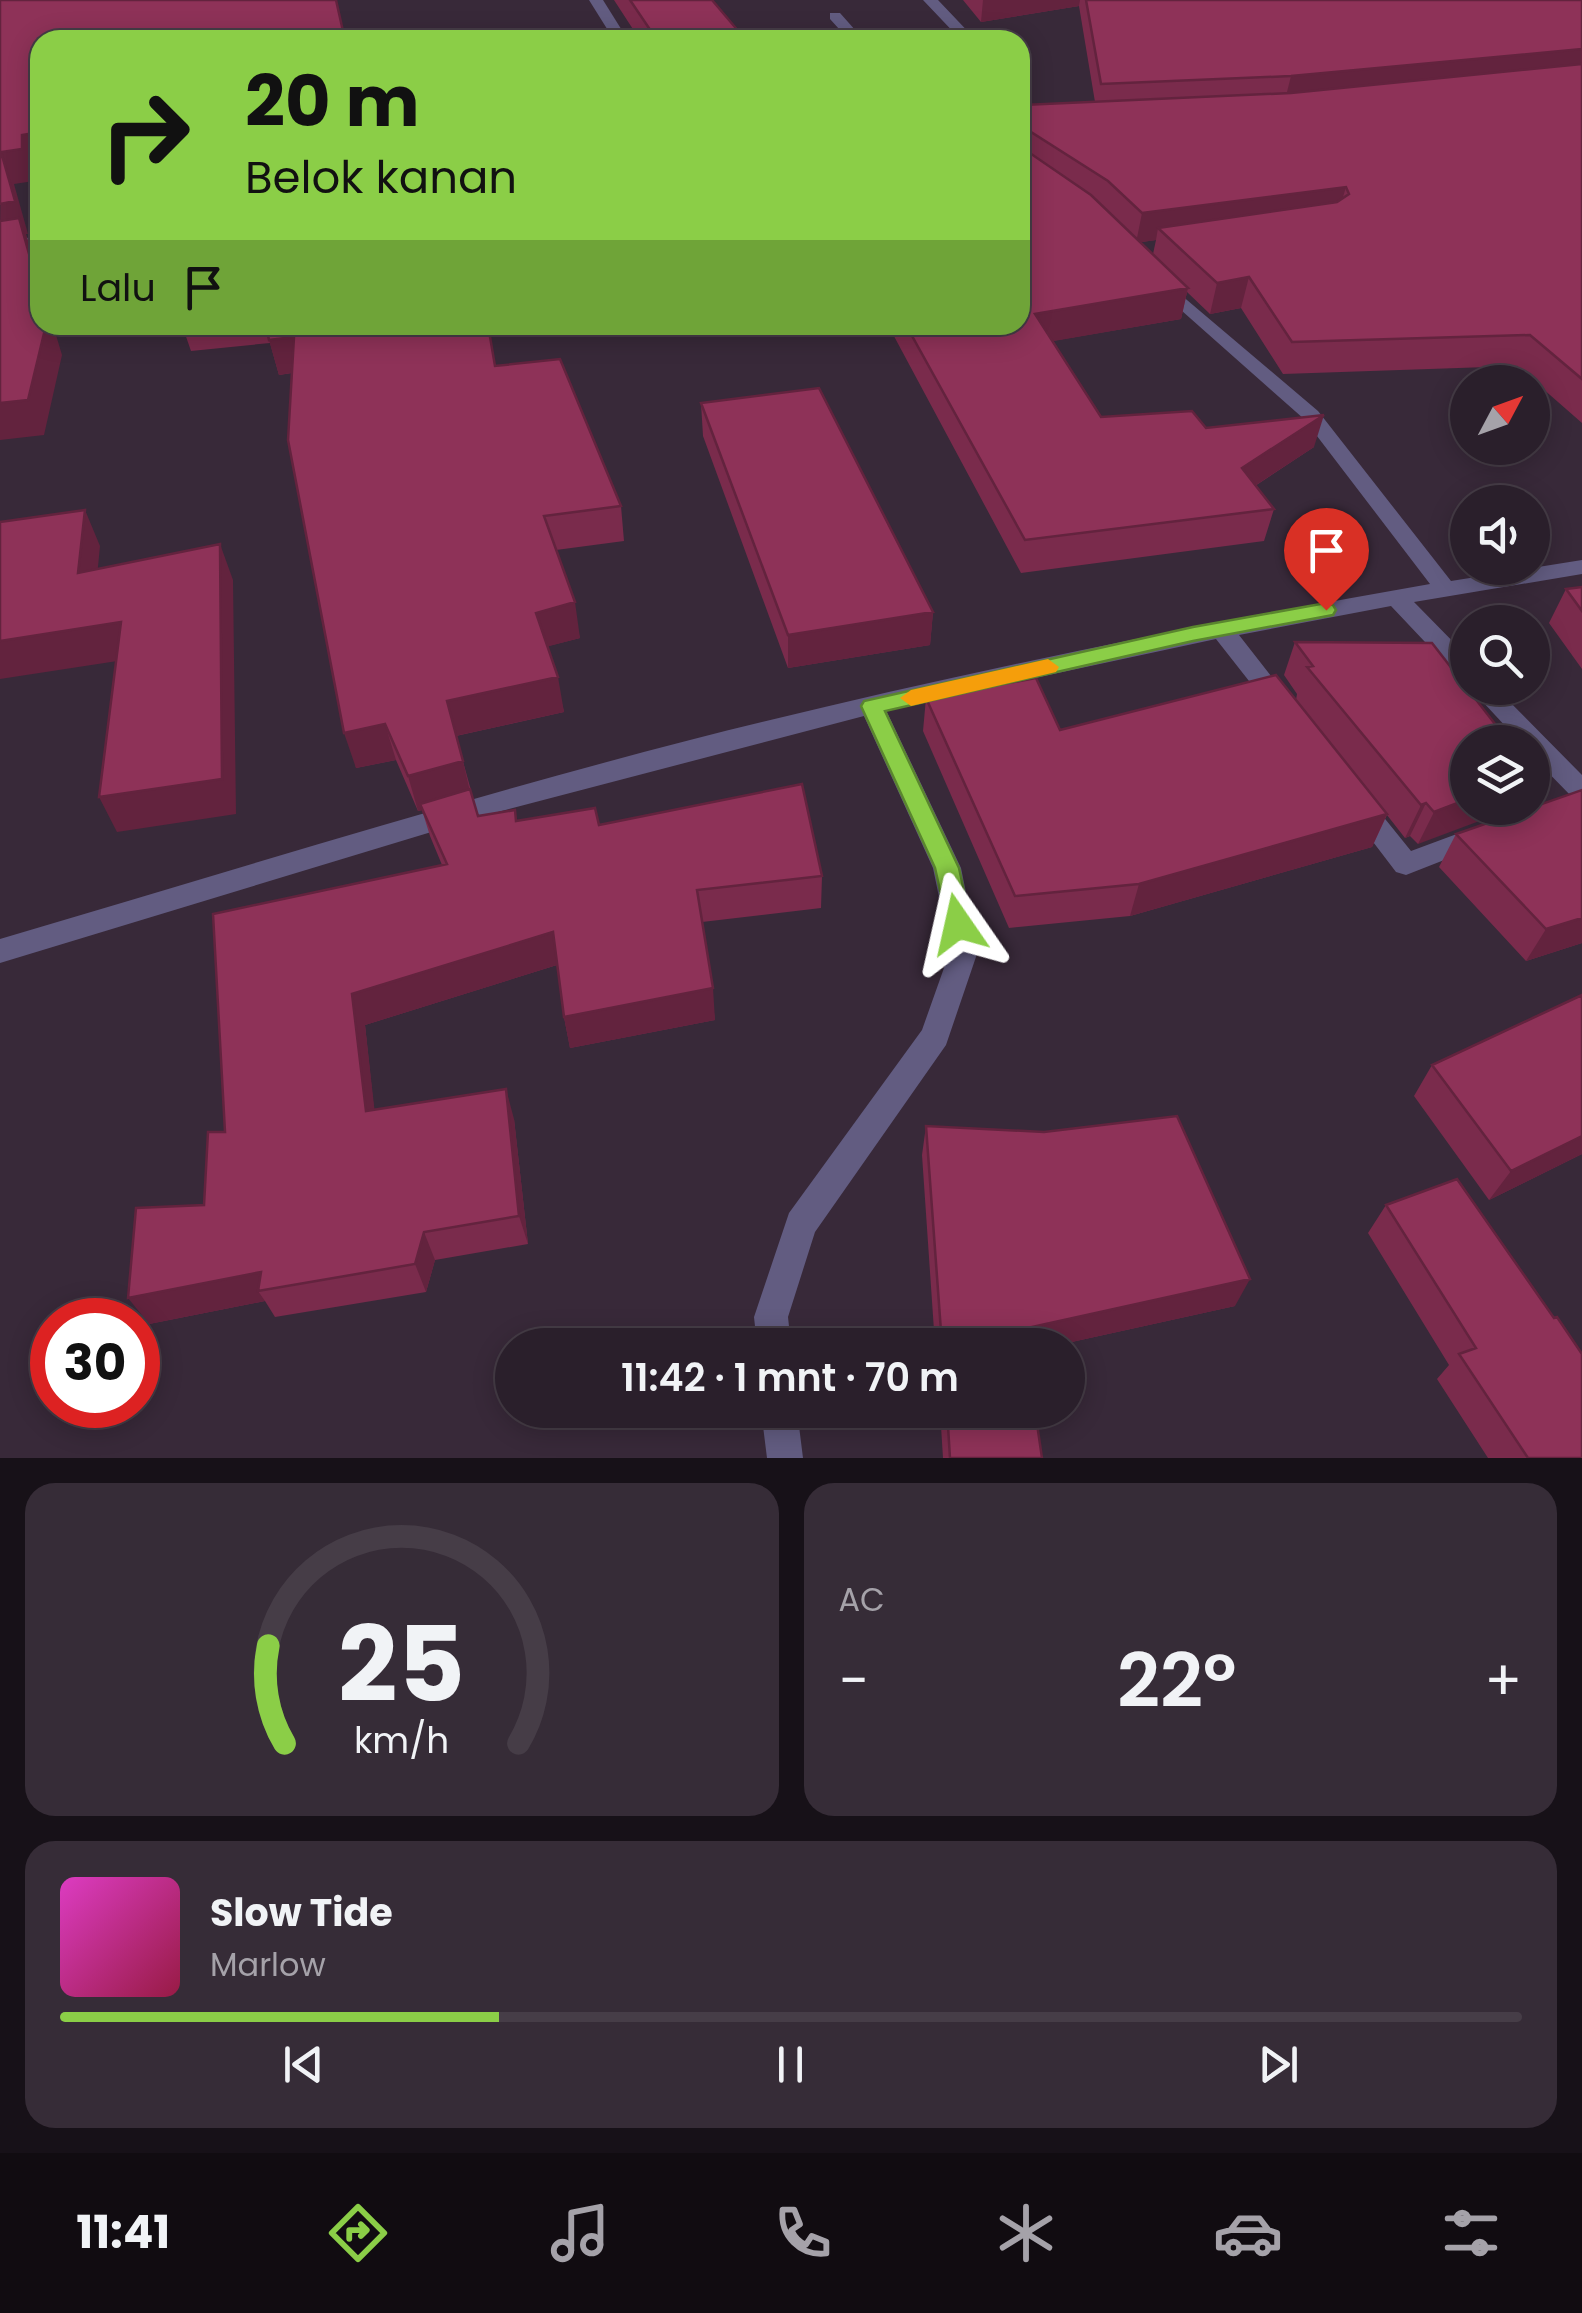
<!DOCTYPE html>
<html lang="id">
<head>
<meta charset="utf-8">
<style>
	:root { --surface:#2a1f2b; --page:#362c37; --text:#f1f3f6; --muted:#a5a2a9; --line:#463d47; --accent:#8bce47 }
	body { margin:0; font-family:Poppins,sans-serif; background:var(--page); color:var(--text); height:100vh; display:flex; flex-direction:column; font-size:38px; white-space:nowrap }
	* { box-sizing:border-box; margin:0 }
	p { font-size:32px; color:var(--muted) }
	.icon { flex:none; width:55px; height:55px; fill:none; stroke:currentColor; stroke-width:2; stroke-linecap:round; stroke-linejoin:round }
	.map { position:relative; height:1458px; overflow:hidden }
	.drawer { display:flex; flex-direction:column; gap:25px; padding:25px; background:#171118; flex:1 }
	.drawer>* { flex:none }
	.top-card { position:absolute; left:30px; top:30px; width:1000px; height:305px; border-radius:30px; box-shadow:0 5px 25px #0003,0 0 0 2px var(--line); background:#8bce47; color:#111; overflow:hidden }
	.needle { width:65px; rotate:49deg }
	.tools { position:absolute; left:1450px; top:365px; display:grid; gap:20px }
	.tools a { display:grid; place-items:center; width:100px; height:100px; border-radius:50%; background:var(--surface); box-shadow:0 5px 25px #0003,0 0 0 2px var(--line); font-size:50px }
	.speed { position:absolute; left:30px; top:1298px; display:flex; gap:20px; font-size:50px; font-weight:700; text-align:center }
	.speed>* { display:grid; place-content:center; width:130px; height:130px; border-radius:50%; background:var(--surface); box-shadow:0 5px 25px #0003,0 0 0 2px var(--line); line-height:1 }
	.speed .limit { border:15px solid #d22; background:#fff; color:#111 }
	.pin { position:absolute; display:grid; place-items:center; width:85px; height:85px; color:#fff; margin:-102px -42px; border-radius:50% 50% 50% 0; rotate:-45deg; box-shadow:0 0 10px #0007 }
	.pin .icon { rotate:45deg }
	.me { position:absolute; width:110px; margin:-55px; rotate:349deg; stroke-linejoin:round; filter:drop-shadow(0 0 8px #0008) }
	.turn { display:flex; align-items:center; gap:35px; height:210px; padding:0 50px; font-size:45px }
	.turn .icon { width:130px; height:130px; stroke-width:2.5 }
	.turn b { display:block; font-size:70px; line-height:85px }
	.then { display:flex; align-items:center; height:95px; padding:0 50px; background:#0003; gap:20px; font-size:38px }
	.big { font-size:75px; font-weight:600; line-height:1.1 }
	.drawer .widget { flex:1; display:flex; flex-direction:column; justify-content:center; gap:15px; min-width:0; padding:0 35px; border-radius:30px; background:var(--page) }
	.drawer .dial { align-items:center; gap:0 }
	.dial svg { height:260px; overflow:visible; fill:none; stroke:var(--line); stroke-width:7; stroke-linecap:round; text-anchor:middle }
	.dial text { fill:var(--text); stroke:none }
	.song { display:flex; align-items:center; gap:30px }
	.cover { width:120px; height:120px; border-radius:15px; background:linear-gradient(135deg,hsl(310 70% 55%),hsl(340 70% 35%)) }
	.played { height:10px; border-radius:5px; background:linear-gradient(90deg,var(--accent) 30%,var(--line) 30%) }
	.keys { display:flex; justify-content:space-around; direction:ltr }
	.heat { display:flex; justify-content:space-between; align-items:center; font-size:55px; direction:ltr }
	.drawer .tiles { flex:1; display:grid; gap:25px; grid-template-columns:1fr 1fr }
	.widget:last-child { grid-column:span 2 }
	.trip { position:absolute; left:495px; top:1328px; width:590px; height:100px; border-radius:50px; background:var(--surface); box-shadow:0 5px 25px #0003,0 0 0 2px var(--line); font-weight:600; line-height:100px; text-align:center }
	.dock { display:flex; height:160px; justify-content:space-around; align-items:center; background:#110c11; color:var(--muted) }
	.dock .icon { width:70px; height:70px }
	.dock .on { color:var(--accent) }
	.dock b { font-size:45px; color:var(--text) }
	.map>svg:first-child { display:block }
</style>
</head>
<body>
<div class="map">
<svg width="1582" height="1458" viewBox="0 0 1582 1458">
	<rect width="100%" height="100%" fill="#382939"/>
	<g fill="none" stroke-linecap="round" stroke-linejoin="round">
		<path fill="#625c81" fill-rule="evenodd" d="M589 0H603L628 40H614Z"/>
		<path fill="#625c81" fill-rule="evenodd" d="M923 0H938L976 40H961Z
			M830 13H840L864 40H849L830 19Z
			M40 236V246L0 252V242Z
			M1161 278 1318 411 1451 581 1582 560V574L1414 602 1468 657V680L1459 678 1391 606 1239 635 1292 703 1280 712 1271 709 1216 639 886 710 961 868 978 951 946 1045 815 1232 788 1317 791 1345H757L754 1317 789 1213 922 1030 950 951 933 868 864 716 494 813 0 963V939C230 871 458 800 690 740 935 678 1182 627 1430 584L1304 419 1155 287V279Z
			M1470 688H1496L1582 775V801L1573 798 1532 756V742H1520Z
			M1360 796 1369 799 1411 851 1481 825 1490 828 1494 835 1490 842 1406 875 1396 872 1351 813 1347 806 1351 799Z
			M761 1410H797L803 1458H767Z"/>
	</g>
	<path fill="#7a2b4c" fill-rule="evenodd" d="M614 0H712L740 33 741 40H640Z
		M963 0H1582V423L1517 366 1283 374 1241 308 1210 314 1187 292 1181 319 1052 341 1101 417 1206 428 1314 447 1255 486 1274 509 1264 541 1021 573 888 325H1020V101L1023 105 1095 102 1079 6 981 22ZM1156 240 1153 254 1141 242Z
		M182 325H488L495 366 621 506 624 541 556 550 580 638 548 646 564 712 456 736 478 816 517 821 599 825 822 876 821 908 702 922 715 1020 570 1048 564 1017 557 965 365 1025 374 1110 514 1119 528 1244 435 1260 426 1292 275 1317 265 1301 149 1324 204 1205 225 1132 442 865 430 836 422 810 418 811 396 760 356 768 292 373 279 375 270 343 191 351Z
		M701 403 933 612 930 645 788 668 703 436Z
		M1582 587V669L1549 623 1566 589Z
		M1295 642 1468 808 1418 844 1410 836 1405 838 1387 815 1372 847 1130 916 1009 928 923 731 926 698 1060 730 1296 700 1297 694 1284 675Z
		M1456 834 1582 943 1526 961 1439 867Z
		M1432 1065 1582 1154 1489 1200 1414 1096Z
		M926 1126 1235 1306 1058 1345H935L922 1155Z
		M1386 1205 1582 1458H1488L1437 1379 1449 1365 1368 1233Z
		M940 1410H1035L1042 1458H943Z"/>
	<path fill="#63233e" d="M983 0H1080L1079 6 981 22Z
		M740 33 741 40H697Z
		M1582 49V75L1284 104 1291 76Z
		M40 132V166L35 167 34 181 14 184 28 234H26L40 277V293L0 239 1 152 22 135Z
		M1346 187 1337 217 1158 228 1156 240 1136 243 1142 213Z
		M1249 277 1241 308 1210 314 1217 283Z
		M1188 288 1181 319 1031 345 1035 314Z
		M46 325H53L62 355 44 435 0 440V403Z
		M294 337 303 371 279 375 269 340Z
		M1324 415 1314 447 1233 500 1242 468Z
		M85 510 100 546 94 608 78 573Z
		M220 544 233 580 236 814 117 832 99 797Z
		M575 602 580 638 542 648 536 613Z
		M933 612 930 645 788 668V635Z
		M121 622 137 658 0 679V641Z
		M558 677 564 712 455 736 447 701Z
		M385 724 396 760 356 768 344 733Z
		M463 761 471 796 420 804 422 810 418 811 408 776Z
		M1468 799V808H1514L1418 844 1434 812Z
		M1426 803 1410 836 1405 838 1421 805Z
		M1387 814 1372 847 1130 916 1139 884Z
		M1582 918V943L1526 961 1546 929Z
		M553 932 560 964 365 1025 378 1141 366 1111 352 994Z
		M713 988 715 1020 570 1048 564 1017Z
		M506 1089 514 1119 528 1244 519 1216Z
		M1582 1136V1154L1489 1200 1511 1171Z
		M424 1232 435 1260 426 1292 415 1264Z
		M261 1272 258 1291 265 1301 149 1324 128 1298Z
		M1250 1279 1235 1306 1058 1345H1018L1023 1329Z"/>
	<path fill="#8e3258" stroke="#63233e" stroke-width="2.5" d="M0 0H336L345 40H40V132L22 135V149L1 152 15 201 0 204Z
		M630 0H712L740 33 697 40H657Z
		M1086 0H1582V49L1291 76 1101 84Z
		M1582 64V379L1530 335 1292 342 1249 277 1217 283 1158 228 1337 202 1349 194 1346 187 1142 213 1108 181 1023 127 1021 147 1091 195 1188 288 1035 314 1101 417 1192 411 1206 428 1324 415 1242 468 1274 509 1025 540 906 325H1020V101L1023 105 1291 93Z
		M19 218 40 293V325H46L28 400 0 403V221Z
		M266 325H488L495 366 560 359 621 506 544 516 575 602 536 613 558 677 447 701 463 761 408 776 385 724 344 733 288 440 294 337 269 340Z
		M819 388 933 612 788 635 701 403Z
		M85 510 78 573 220 544 222 779 99 797 121 622 0 641V522Z
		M1582 587V611L1566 589Z
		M1295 642 1432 643 1509 742H1468V799L1434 812 1426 803 1421 805 1307 667 1313 666Z
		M1276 675 1387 814 1139 884 1015 896 926 698 1036 678 1060 730Z
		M802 784 822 876 697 890 713 988 564 1017 553 932 352 994 366 1111 506 1089 519 1216 424 1232 415 1264 258 1291 261 1272 128 1298 136 1208 204 1205 208 1132H225L213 914 447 864 420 804 470 789 478 816 515 810 516 821 595 808 599 825Z
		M1582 790V918L1546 929 1456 834Z
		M1582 995V1136L1511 1171 1432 1065Z
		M1177 1116 1250 1279 1023 1329 1025 1345H942L926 1126 1044 1132Z
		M1457 1179 1554 1318 1557 1317 1582 1354V1458H1528L1459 1354 1476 1348 1386 1205Z
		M947 1410H1035L1042 1458H950Z"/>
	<path fill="#8bce47" stroke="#5a862e" stroke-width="2.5" d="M1326 603 1333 605 1336 610 1333 615 1193 641 885 711 959 868 971 924 967 931 958 934 949 931 935 868 861 706 864 701 1193 627Z"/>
	<path fill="#f59e0b" d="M1048 659 1059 667 1056 672 911 706 900 698 911 690Z"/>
</svg>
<div class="tools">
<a><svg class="needle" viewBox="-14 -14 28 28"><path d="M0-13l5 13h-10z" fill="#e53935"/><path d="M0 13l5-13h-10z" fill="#a5a2a9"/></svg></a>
<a><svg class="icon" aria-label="sound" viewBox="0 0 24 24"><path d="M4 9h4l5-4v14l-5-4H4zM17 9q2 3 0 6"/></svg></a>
<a><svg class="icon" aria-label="search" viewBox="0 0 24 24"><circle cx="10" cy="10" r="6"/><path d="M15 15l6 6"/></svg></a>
<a><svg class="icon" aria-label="layers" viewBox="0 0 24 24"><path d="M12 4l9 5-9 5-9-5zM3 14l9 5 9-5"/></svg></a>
</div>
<div class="speed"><div class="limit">30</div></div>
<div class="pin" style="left:1326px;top:610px;background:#d93025"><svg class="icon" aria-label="arrive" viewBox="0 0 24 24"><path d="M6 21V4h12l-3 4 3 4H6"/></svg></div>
<svg class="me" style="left:958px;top:924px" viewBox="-20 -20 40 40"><path d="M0-17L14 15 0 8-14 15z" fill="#8bce47" stroke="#fff" stroke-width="4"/></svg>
<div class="trip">11:42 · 1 mnt · 70 m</div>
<div class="top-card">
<div class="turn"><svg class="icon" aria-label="right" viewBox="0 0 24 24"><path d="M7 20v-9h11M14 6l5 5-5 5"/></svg><div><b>20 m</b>Belok kanan</div></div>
<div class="then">Lalu<svg class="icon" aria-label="arrive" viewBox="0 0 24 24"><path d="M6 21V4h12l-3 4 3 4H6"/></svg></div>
</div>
</div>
<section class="drawer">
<div class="tiles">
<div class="widget dial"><svg viewBox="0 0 100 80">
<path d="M14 69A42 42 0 1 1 86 69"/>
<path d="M14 69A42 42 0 0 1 9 39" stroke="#8bce47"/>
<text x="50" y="56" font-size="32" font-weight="700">25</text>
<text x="50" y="72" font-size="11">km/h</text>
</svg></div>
<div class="widget"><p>AC</p>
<div class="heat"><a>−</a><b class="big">22°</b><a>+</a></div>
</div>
<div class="widget">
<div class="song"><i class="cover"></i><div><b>Slow Tide</b><p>Marlow</p></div></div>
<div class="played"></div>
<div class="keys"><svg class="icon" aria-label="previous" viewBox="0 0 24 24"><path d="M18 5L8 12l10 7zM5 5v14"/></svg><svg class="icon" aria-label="pause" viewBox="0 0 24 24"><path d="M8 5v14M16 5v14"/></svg><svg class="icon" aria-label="next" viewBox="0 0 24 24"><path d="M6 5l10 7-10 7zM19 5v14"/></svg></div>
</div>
</div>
</section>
<nav class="dock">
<b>11:41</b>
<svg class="icon on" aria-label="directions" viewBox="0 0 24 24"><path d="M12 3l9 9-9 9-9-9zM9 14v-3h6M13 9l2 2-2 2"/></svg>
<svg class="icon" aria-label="music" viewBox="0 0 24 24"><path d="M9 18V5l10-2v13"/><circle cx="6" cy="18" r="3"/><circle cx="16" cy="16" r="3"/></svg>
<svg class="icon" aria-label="phone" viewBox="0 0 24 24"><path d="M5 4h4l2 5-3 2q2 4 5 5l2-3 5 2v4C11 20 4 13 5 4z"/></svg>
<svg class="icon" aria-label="climate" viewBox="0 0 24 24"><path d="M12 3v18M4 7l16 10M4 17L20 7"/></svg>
<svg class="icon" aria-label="car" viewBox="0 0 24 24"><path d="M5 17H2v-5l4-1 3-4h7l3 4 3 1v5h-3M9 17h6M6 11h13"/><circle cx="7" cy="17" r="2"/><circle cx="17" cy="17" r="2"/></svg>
<svg class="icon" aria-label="filters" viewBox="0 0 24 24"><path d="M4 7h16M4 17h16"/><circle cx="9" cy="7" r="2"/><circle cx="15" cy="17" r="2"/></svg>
</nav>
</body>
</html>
